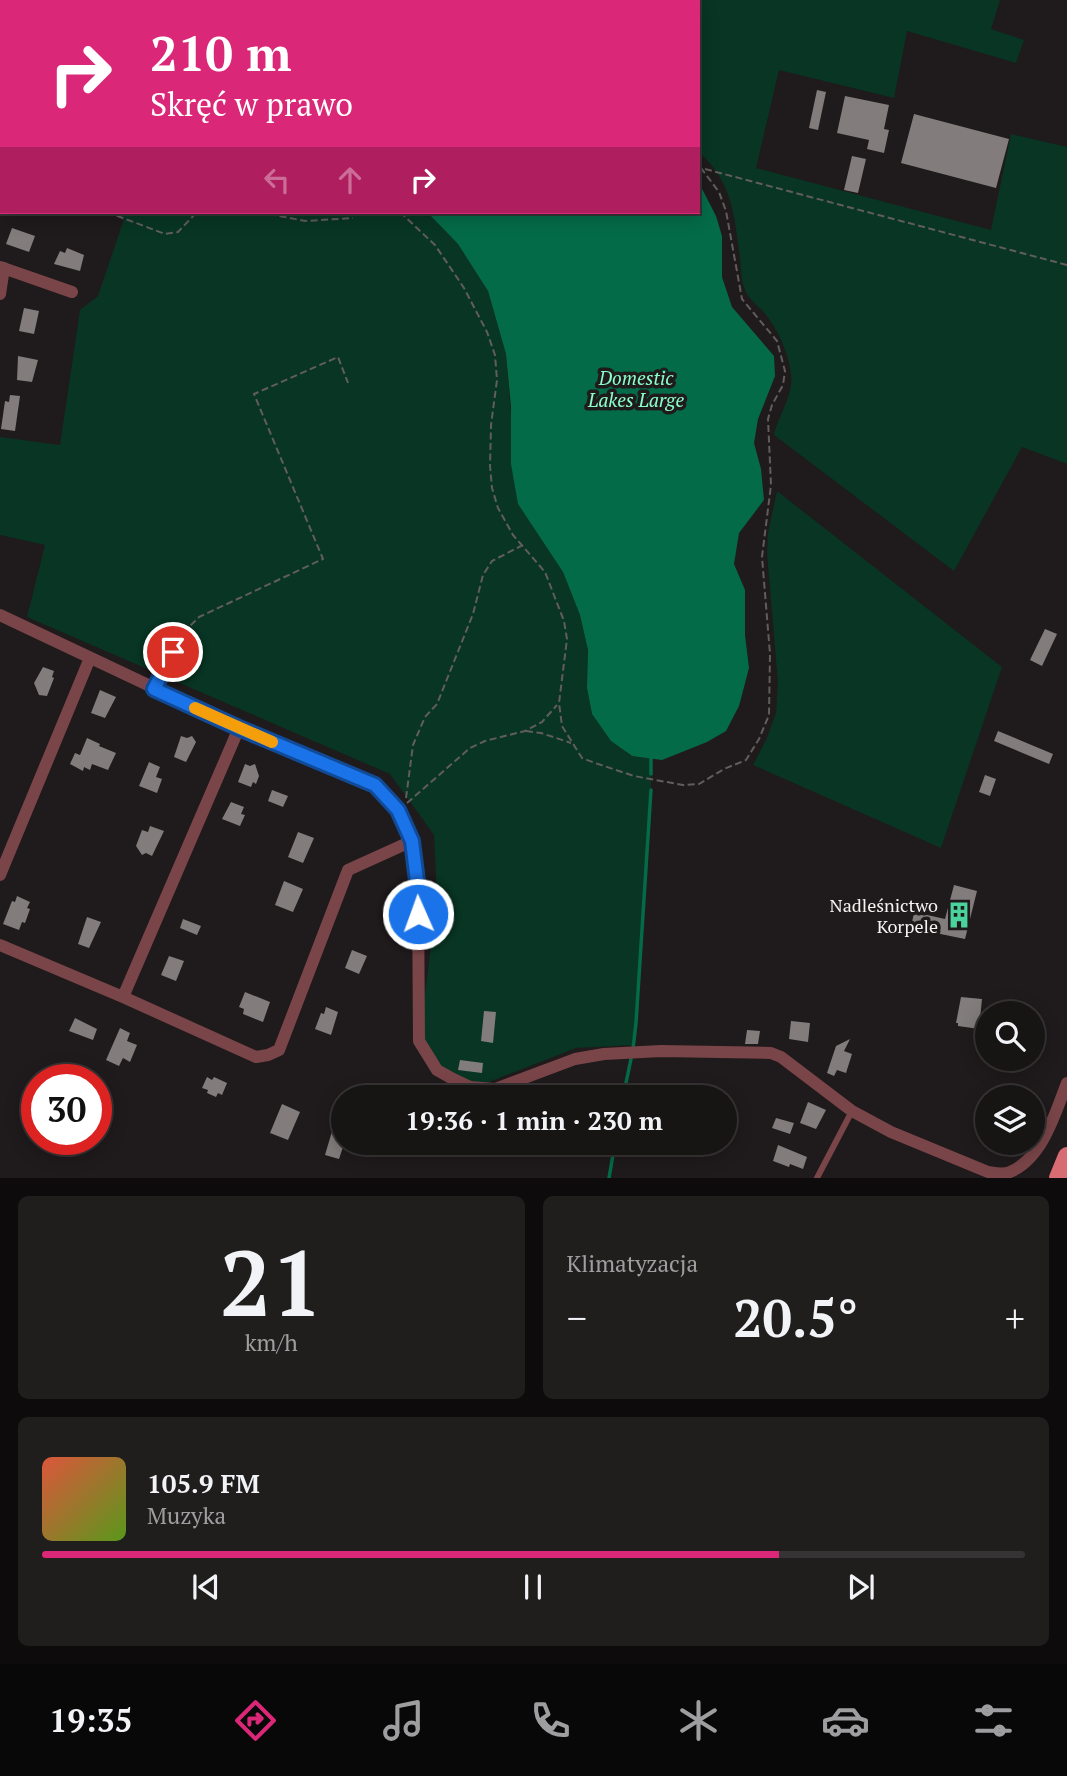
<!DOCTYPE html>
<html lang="pl">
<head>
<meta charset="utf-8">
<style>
	:root { --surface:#171414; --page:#201d1d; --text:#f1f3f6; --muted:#9e9ea0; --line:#363334; --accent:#db2777 }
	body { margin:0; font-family:"PT Serif",serif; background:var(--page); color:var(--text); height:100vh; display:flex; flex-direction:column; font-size:26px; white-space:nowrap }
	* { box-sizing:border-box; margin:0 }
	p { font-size:23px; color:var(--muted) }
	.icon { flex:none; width:38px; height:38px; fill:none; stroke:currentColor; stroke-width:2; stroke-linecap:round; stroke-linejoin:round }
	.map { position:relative; height:1178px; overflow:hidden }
	.panel { display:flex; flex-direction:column; gap:18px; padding:18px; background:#0d0b0b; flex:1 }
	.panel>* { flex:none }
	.hud { position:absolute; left:0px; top:0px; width:700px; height:214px; box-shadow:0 4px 18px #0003,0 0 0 2px var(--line); background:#db2777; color:#fff; overflow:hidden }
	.tools { position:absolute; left:975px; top:1001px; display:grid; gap:14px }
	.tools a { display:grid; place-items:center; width:70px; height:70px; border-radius:50%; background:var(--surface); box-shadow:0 4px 18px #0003,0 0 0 2px var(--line); font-size:35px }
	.speed { position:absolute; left:21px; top:1064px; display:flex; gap:14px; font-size:35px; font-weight:700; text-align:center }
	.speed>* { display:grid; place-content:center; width:91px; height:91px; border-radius:50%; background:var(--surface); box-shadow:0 4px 18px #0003,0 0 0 2px var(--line); line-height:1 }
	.speed .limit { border:10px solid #d22; background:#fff; color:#111 }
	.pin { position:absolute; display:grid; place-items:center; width:60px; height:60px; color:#fff; margin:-30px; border:4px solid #fff; border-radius:50%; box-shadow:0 2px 7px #0007 }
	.me { position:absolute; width:77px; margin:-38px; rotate:358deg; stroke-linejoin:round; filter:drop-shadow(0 0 5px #0008) }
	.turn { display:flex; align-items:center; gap:24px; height:147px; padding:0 35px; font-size:32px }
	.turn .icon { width:91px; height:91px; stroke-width:2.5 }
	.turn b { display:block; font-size:49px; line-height:60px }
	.lanes { display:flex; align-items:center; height:66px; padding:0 35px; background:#0003; justify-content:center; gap:35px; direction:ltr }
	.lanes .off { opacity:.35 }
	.big { font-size:52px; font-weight:700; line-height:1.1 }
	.panel .card { flex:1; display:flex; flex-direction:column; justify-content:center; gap:10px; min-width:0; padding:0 24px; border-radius:10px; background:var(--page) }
	.panel .dial { align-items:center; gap:0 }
	.dial b { font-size:91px; line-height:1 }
	.song { display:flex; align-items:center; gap:21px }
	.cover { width:84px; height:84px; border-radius:10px; background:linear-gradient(135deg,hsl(10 70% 55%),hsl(90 70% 35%)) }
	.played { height:7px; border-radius:4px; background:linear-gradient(90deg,var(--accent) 75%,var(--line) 75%) }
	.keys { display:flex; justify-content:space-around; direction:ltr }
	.heat { display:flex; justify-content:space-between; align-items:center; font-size:38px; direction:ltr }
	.panel .tiles { flex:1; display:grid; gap:18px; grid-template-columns:1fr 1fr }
	.card:last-child { grid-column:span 2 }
	.trip { position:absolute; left:331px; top:1085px; width:406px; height:70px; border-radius:35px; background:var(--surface); box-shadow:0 4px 18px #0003,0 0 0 2px var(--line); font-weight:700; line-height:70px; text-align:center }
	.tabs { display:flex; height:112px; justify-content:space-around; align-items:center; background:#090808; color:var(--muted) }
	.tabs .icon { width:49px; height:49px }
	.tabs .on { color:var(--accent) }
	.tabs b { font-size:32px; color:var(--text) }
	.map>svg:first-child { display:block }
</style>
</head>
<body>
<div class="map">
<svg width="1067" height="1178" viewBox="0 0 1067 1178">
	<rect width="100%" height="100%" fill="#1f1a1b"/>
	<path fill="#083524" d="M0 0H254L255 2H2V172Z
		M647 0H1000L991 29 1024 40 1016 63 907 31 894 98 779 70 756 168 991 230 1011 134 1067 147V464L1022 447 954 571 774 435C778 416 794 394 791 374 789 356 780 334 769 319 763 309 749 301 745 290 741 281 741 268 740 258 734 214 733 183 698 151V2Z
		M106 212H427L458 244 488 291 506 354 518 504 563 572 580 615 588 650 587 688 592 714 611 741 631 756 651 758V814L633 1045 576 1048 489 1082 470 1087 453 1079 419 1041 437 899 434 835 390 774 27 617 45 545 0 535V437L60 445 80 310 98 296 124 219Z
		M777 491 1002 667 941 848 753 765 766 740 776 713 778 683 767 553 768 533Z"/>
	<path fill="#046b48" d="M254 0H627L255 2Z
		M698 181 716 216 722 236V277L732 307 774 356 775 376 758 419 754 443 761 469 764 500 739 533 734 564 745 590V635L749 668 739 706 726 731 707 742 662 760 632 756 611 741 592 714 587 688 588 650 580 615 563 572 518 504 511 464V407L506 354 488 291 458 244 427 212H698Z"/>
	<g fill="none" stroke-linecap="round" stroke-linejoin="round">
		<path stroke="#046b48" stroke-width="3.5" d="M651 774V758
			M633 1049 636 1023 651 790
			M623 1097 631 1059
			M609 1178 615 1143"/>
	</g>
	<path fill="#827c7c" d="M817 90 826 92 818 130 809 128Z
		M845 96 889 105 884 129 889 130 884 153 867 149 869 140 837 133Z
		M914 114 1009 139 996 188 901 163Z
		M852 156 866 159 858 193 844 190Z
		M12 228 35 236 29 252 6 244Z
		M67 248 84 255 80 271 54 264 60 251 65 253Z
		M24 308 39 311 34 334 19 331Z
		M18 356 38 360 32 382 17 380Z
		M10 395 20 396 15 431 1 429 5 401 9 402Z
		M1045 629 1057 634 1042 666 1030 660Z
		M43 667 54 671 52 677 54 678 47 696 39 695 34 683Z
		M100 690 116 697 105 718 91 713Z
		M998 731 1053 754 1049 764 994 741Z
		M181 736 187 738 192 736 196 742 186 762 174 757Z
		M87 738 100 744 99 746 116 753 108 770 92 764 90 770 84 767 83 771 70 764 75 753 80 755Z
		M149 762 160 767 156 777 162 779 157 793 139 786Z
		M245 764 250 766 255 764 259 776 256 784 253 782 251 787 238 782Z
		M985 775 996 779 990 796 979 792Z
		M272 790 288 796 283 807 268 801Z
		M231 802 244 807 241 814 245 815 240 826 222 819Z
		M150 826 164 831 152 856 146 853 142 855 136 846 142 830 148 832Z
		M298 832 314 838 303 863 288 857Z
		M284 881 303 889 293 912 275 905Z
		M954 885 977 891 965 939 911 928 914 912 945 919Z
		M17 896 30 902 27 908 30 909 25 923 22 922 19 930 3 924 12 901 15 902Z
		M87 917 101 922 89 948 78 944Z
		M183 919 201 926 197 935 180 928Z
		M352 950 367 956 359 974 345 968Z
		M169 956 184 961 176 981 161 975Z
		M245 992 270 1002 263 1022 243 1014 244 1009 239 1007Z
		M961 997 982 999 979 1029 958 1026V1023H956Z
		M326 1007 338 1012 331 1035 315 1029 321 1013 324 1014Z
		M484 1011 496 1012 493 1043 481 1041Z
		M75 1018 97 1029 93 1040 69 1031Z
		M791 1021 810 1023 808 1042 789 1039Z
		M120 1028 130 1033 127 1041 137 1045 130 1062 123 1058 119 1066 106 1060Z
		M747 1030 760 1031 758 1044H745Z
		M850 1039 844 1051 852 1054 846 1073 837 1070 834 1076 827 1073 836 1046Z
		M460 1060 483 1063 482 1073 458 1070Z
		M207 1077 212 1080 214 1077 227 1083 222 1095 218 1093 216 1097 207 1093 208 1090 202 1088Z
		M808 1102 826 1110 816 1129 800 1123Z
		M282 1104 300 1112 288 1140 270 1133Z
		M776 1118 794 1123 790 1134 772 1128Z
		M333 1128 343 1131V1147L339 1159 325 1155Z
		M778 1145 807 1157 803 1169 790 1164 789 1167 773 1161Z"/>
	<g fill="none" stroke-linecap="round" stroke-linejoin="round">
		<path stroke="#615d5d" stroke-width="2" stroke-dasharray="7 3.5" stroke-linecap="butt" d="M233 0 234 2
			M641 0V2
			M705 169 1067 265
			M0 172H2
			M107 212 165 234 178 232 197 212
			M259 212 305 221 353 218
			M400 212 435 245 464 288 487 332 495 355 497 380 491 425 490 466 492 488 498 508 513 535 545 572 564 621 567 639 559 703 562 726 582 758 595 763 634 776 683 785 699 784 724 769 746 760 759 739 769 715 770 654 762 557 771 485 768 419 772 405 783 385 785 371 777 341 742 299 726 211 719 192 698 164
			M178 642 185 631 199 617 323 559 254 394 338 357 348 383
			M526 731 541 733 571 743
			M406 798 413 745 425 717 437 704 473 614 483 575 492 561 521 546
			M407 803 470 748 485 741 525 731 542 722 557 705"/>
		<path stroke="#7a4548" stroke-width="6" d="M817 1178 852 1111"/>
		<path stroke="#7a4548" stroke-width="12" d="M0 267 72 292
			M0 294 4 268
			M0 615 239 728 375 785 398 810 412 841 418 889 419 1041 437 1070 453 1079 470 1087 495 1089 575 1059 604 1054 661 1051 771 1053 781 1057 852 1111 891 1132 988 1172C995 1173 1003 1175 1010 1172 1043 1158 1055 1113 1067 1083
			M154 689 173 652
			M0 875 90 658
			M0 945 123 997 256 1057 268 1055 279 1050 348 870 412 841
			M123 997 239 728"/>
		<path stroke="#d86c73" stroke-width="18" d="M1058 1178 1067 1156"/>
	</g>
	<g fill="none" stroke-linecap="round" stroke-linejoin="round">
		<g stroke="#114b97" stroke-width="18">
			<path id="route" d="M173 652 154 689 239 728 375 785 398 810 412 841 418 889V914"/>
		</g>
		<use href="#route" stroke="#1a73e8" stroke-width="12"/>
		<path stroke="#f59e0b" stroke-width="12" d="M195 708 272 742"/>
	</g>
	<defs>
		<g id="building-bare" transform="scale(2.1)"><path d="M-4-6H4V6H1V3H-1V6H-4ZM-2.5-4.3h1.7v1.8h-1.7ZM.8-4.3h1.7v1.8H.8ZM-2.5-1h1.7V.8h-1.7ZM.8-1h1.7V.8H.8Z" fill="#4ad49c" stroke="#1f1a1b" stroke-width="2.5" paint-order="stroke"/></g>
	</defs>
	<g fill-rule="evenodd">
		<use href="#building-bare" x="959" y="915"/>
	</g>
	<g text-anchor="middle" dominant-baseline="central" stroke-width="7" stroke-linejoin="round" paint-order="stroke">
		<g font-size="18" fill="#f6f3f3" stroke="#1f1a1b" text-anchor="end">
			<text x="938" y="905">Nadleśnictwo<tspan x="938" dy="21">Korpele</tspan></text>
		</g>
		<g font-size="19" font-style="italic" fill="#8bffca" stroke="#1f1a1b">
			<text x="636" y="377">Domestic<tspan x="636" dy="22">Lakes Large</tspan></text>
		</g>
	</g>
</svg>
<div class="tools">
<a><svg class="icon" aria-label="search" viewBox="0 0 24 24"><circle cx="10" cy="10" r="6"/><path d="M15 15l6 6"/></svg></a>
<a><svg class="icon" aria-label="layers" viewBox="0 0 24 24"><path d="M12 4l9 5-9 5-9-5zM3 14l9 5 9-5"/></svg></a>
</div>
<div class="speed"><div class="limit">30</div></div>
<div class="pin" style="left:173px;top:652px;background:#d93025"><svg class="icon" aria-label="arrive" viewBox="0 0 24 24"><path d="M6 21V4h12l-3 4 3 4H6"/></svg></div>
<svg class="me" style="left:418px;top:914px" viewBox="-20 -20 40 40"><circle r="17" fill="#1a73e8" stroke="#fff" stroke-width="3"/><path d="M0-11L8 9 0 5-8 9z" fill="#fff"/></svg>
<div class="trip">19:36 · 1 min · 230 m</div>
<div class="hud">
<div class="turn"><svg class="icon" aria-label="right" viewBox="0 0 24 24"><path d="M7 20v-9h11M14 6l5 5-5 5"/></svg><div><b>210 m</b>Skręć w prawo</div></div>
<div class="lanes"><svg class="icon off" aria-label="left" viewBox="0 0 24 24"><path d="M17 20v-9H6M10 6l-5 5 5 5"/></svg><svg class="icon off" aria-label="ahead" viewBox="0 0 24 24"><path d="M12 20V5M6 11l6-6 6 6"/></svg><svg class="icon" aria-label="right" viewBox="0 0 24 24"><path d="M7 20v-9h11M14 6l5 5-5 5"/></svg></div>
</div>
</div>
<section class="panel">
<div class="tiles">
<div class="card dial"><b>21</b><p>km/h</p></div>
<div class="card"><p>Klimatyzacja</p>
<div class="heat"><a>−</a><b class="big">20.5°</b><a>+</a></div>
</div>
<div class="card">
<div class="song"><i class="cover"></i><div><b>105.9 FM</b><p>Muzyka</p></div></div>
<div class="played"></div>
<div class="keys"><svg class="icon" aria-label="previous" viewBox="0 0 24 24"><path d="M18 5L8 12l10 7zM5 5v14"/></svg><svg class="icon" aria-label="pause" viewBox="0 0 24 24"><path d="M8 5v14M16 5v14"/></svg><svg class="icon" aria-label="next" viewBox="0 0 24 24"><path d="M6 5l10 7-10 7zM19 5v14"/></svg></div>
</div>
</div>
</section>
<nav class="tabs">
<b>19:35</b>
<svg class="icon on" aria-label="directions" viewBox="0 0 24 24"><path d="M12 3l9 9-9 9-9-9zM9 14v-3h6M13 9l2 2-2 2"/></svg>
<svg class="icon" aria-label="music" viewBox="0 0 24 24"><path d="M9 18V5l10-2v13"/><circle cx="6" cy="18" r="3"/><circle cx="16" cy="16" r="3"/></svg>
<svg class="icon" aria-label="phone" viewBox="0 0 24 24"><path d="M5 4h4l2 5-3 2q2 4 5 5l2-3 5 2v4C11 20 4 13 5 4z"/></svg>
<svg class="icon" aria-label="climate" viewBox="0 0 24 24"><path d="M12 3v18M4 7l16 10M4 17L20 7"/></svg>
<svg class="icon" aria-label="car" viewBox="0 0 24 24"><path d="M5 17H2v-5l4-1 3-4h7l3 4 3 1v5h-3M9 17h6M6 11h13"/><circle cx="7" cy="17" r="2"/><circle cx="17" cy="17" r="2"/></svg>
<svg class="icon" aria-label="filters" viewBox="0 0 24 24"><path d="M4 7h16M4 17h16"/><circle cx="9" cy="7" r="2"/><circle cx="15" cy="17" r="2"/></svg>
</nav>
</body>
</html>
